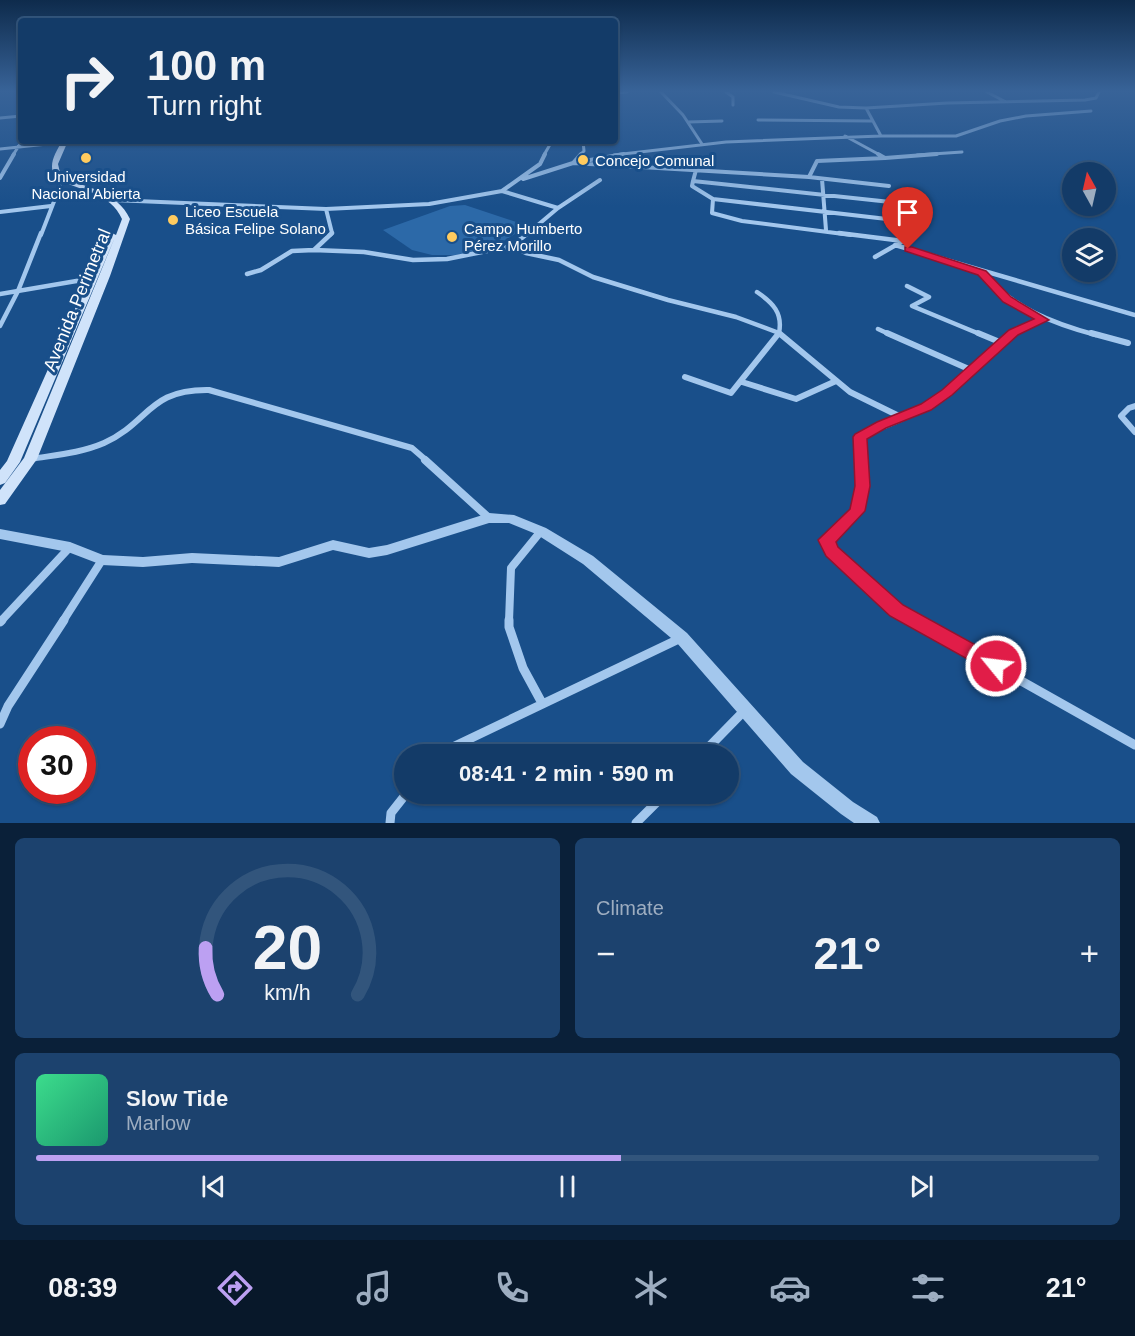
<!DOCTYPE html>
<html lang="en">
<head>
<meta charset="utf-8">
<style>
	:root { --surface:#133b68; --page:#1c426e; --text:#f1f3f6; --muted:#9dadc0; --line:#32557c; --accent:#bca0f2 }
	body { margin:0; font-family:Helvetica,sans-serif; background:var(--page); color:var(--text); height:100vh; display:flex; flex-direction:column; font-size:22px; white-space:nowrap }
	* { box-sizing:border-box; margin:0 }
	p { font-size:20px; color:var(--muted) }
	.icon { flex:none; width:33px; height:33px; fill:none; stroke:currentColor; stroke-width:2; stroke-linecap:round; stroke-linejoin:round }
	.map { position:relative; height:823px; overflow:hidden }
	.panel { display:flex; flex-direction:column; gap:15px; padding:15px; background:#0a2039; flex:1 }
	.panel>* { flex:none }
	.top-card { position:absolute; left:18px; top:18px; width:600px; height:126px; border-radius:6px; box-shadow:0 2px 4px #0004,0 0 0 2px var(--line); background:#133b68; color:var(--text); overflow:hidden }
	.needle { width:39px; rotate:352deg }
	.controls { position:absolute; left:1062px; top:162px; display:grid; gap:12px }
	.controls a { display:grid; place-items:center; width:54px; height:54px; border-radius:50%; background:var(--surface); box-shadow:0 2px 4px #0004,0 0 0 2px var(--line); font-size:30px }
	.speed { position:absolute; left:18px; top:726px; display:flex; gap:12px; font-size:30px; font-weight:700; text-align:center }
	.speed>* { display:grid; place-content:center; width:78px; height:78px; border-radius:50%; background:var(--surface); box-shadow:0 2px 4px #0004,0 0 0 2px var(--line); line-height:1 }
	.speed .limit { border:9px solid #d22; background:#fff; color:#111 }
	.pin { position:absolute; display:grid; place-items:center; width:51px; height:51px; color:#fff; margin:-62px -26px; border-radius:50% 50% 50% 0; rotate:-45deg; box-shadow:0 0 6px #0007 }
	.pin .icon { rotate:45deg }
	.me { position:absolute; width:66px; margin:-33px; rotate:299deg; stroke-linejoin:round; filter:drop-shadow(0 0 4px #0008) }
	.turn { display:flex; align-items:center; gap:21px; height:126px; padding:0 30px; font-size:27px }
	.turn .icon { width:78px; height:78px; stroke-width:2.5 }
	.turn b { display:block; font-size:42px; line-height:51px }
	.big { font-size:45px; font-weight:800; line-height:1.1 }
	.panel .tile { flex:1; display:flex; flex-direction:column; justify-content:center; gap:9px; min-width:0; padding:0 21px; border-radius:9px; background:var(--page) }
	.panel .dial { align-items:center; gap:0 }
	.dial svg { height:156px; overflow:visible; fill:none; stroke:var(--line); stroke-width:7; stroke-linecap:round; text-anchor:middle }
	.dial text { fill:var(--text); stroke:none }
	.song { display:flex; align-items:center; gap:18px }
	.cover { width:72px; height:72px; border-radius:9px; background:linear-gradient(135deg,hsl(150 70% 55%),hsl(160 70% 35%)) }
	.played { height:6px; border-radius:3px; background:linear-gradient(90deg,var(--accent) 55%,var(--line) 55%) }
	.keys { display:flex; justify-content:space-around; direction:ltr }
	.heat { display:flex; justify-content:space-between; align-items:center; font-size:33px; direction:ltr }
	.panel .tiles { flex:1; display:grid; gap:15px; grid-template-columns:1fr 1fr }
	.tile:last-child { grid-column:span 2 }
	.trip { position:absolute; left:394px; top:744px; width:345px; height:60px; border-radius:30px; background:var(--surface); box-shadow:0 2px 4px #0004,0 0 0 2px var(--line); font-weight:800; line-height:60px; text-align:center }
	.menu { display:flex; height:96px; justify-content:space-around; align-items:center; background:#08182a; color:var(--muted) }
	.menu .icon { width:42px; height:42px }
	.menu .selected { color:var(--accent) }
	.menu b { font-size:27px; color:var(--text) }
	.map>svg:first-child { display:block }
</style>
</head>
<body>
<div class="map">
<svg width="1135" height="823" viewBox="0 0 1135 823">
	<rect width="100%" height="100%" fill="#194f8a"/>
	<path fill="#2c69a8" d="M465 205 528 226 494 247 456 255H432L412 250 383 230 450 206Z"/>
	<g fill="none" stroke-linecap="round" stroke-linejoin="round">
		<path stroke="#a3c7ed" stroke-width="3" d="M661 92 683 115 702 144
			M726 92 733 97V105
			M987 92 1004 101
			M615 93 627 92
			M866 108 947 103 1085 100 1096 98 1099 92
			M0 118 21 116
			M758 120 872 121
			M688 122 722 121
			M845 136 880 155
			M881 136H956L1000 121 1026 116 1091 111
			M0 149 57 143
			M13 155 22 141
			M544 155 552 141
			M580 155 584 151 583 141
			M614 155 726 142 881 136 866 108 839 107 774 92
			M917 155 962 152"/>
		<path stroke="#a3c7ed" stroke-width="4" d="M581 154 573 163 624 154
			M878 154 885 158 937 154
			M809 177 889 186
			M0 178 14 154
			M523 179 573 163 809 177 817 161 885 158
			M822 179 826 230
			M693 181 909 204 913 222 713 199 692 186Z
			M693 181 696 170
			M502 191 558 208 526 235
			M713 199 712 213 742 221 851 235
			M113 200 326 209 429 204 502 191 540 164 545 154
			M558 208 600 180
			M326 209 332 233 330 235
			M0 212 51 206
			M913 222 917 233 914 235
			M41 235 60 186"/>
		<path stroke="#a3c7ed" stroke-width="4.5" d="M332 233 314 250 364 252 413 260 447 259 512 246 528 233
			M839 233 903 241
			M895 245 1135 315
			M512 246 526 253 559 260 593 277 668 300 736 317 779 333 778 335
			M875 257 917 233
			M982 273C1014 308 1051 323 1096 335
			M247 274 261 270 292 251 314 250
			M907 286 929 297 912 306 982 335
			M757 292C773 303 783 313 779 333L781 335
			M0 294 94 278
			M0 326 18 291 41 233
			M878 329 891 335
			M1012 335 1043 320"/>
		<path stroke="#a3c7ed" stroke-width="6" d="M779 333 850 392 901 417
			M887 333 971 370
			M978 333 1002 343
			M1091 333 1128 343
			M685 377 731 393 779 333
			M742 382 796 399 836 381
			M1135 406 1129 408 1121 416 1135 432
			M31 459C55 455 81 453 104 443 150 422 148 389 209 390L412 448 427 461
			M861 461 860 437C882 425 907 419 928 406 959 386 986 358 1014 333"/>
		<path stroke="#a3c7ed" stroke-width="8" d="M425 460 489 518
			M861 460C863 508 860 508 827 541L832 551 897 611 915 621
			M1 621 70 547
			M63 621 102 560
			M509 621 511 568 541 531"/>
		<path stroke="#a3c7ed" stroke-width="9" d="M509 620V627L523 668 542 703
			M913 620 1135 745
			M0 622 2 620
			M0 724 8 706 64 620
			M438 754 681 638
			M702 754 744 711
			M390 823 391 813 406 794
			M636 823 665 794"/>
		<path fill="#a3c7ed" fill-rule="evenodd" d="M489 513 514 515 546 528 593 556 687 633 803 762 853 802 877 817 880 823H854L841 814 791 774 677 643 583 564 536 534 509 523H489L387 555 369 558 333 550 279 567 192 563 143 567 102 565 68 552 0 539V529L70 542 103 555 143 557 192 553 279 557 333 540 369 548 387 545Z"/>
		<path fill="#d0e3fa" fill-rule="evenodd" d="M62 141H68L58 164 61 177C87 188 117 191 130 219L110 276 37 459 5 504 0 505V490L24 458 115 237 20 462 5 483 0 485V470L7 461 108 235 112 233 116 235 122 219C111 193 79 190 56 179 47 165 55 154 62 141Z"/>
	</g>
	<linearGradient id="sky" x2="0" y2="1"><stop stop-color="#0e2b4c"/><stop offset="0.44" stop-color="#386398"/><stop offset="1" stop-color="#386398" stop-opacity="0"/></linearGradient>
	<rect width="1135" height="207" fill="url(#sky)"/>
	<path fill="#e11d48" stroke="#92132f" stroke-width="1.5" d="M905 247H912L986 271 1011 297 1049 320 1018 335 952 395 931 410 886 428 867 439 870 486 865 511 836 542 838 547 903 605 1003 660 1006 666 1003 673 996 675 890 616 826 556 818 540 850 509 855 486 853 437 855 434 877 422 921 404 942 390 1009 330 1034 319 1003 302 978 275 905 251Z"/>
	<g fill="#ffcb5f" stroke="#194f8a" stroke-width="2">
		<circle cx="86" cy="158" r="6"/>
		<circle cx="583" cy="160" r="6"/>
		<circle cx="173" cy="220" r="6"/>
		<circle cx="452" cy="237" r="6"/>
	</g>
	<g text-anchor="middle" dominant-baseline="central" stroke-width="6" stroke-linejoin="round" paint-order="stroke">
		<g font-size="15" fill="#fff" stroke="#194f8a" text-anchor="start">
			<text x="595" y="160">Concejo Comunal</text>
			<text x="86" y="176" text-anchor="middle">Universidad<tspan x="86" dy="17">Nacional Abierta</tspan></text>
			<text x="185" y="211">Liceo Escuela<tspan x="185" dy="17">Básica Felipe Solano</tspan></text>
			<text x="464" y="228">Campo Humberto<tspan x="464" dy="17">Pérez Morillo</tspan></text>
		</g>
		<g font-size="18" fill="#fff" stroke="#194f8a">
			<text transform="translate(77 300) rotate(-68)">Avenida Perimetral</text>
		</g>
	</g>
</svg>
<div class="controls">
<a><svg class="needle" viewBox="-14 -14 28 28"><path d="M0-13l5 13h-10z" fill="#e53935"/><path d="M0 13l5-13h-10z" fill="#9dadc0"/></svg></a>
<a><svg class="icon" aria-label="layers" viewBox="0 0 24 24"><path d="M12 4l9 5-9 5-9-5zM3 14l9 5 9-5"/></svg></a>
</div>
<div class="speed"><div class="limit">30</div></div>
<div class="pin" style="left:908px;top:249px;background:#d93025"><svg class="icon" aria-label="arrive" viewBox="0 0 24 24"><path d="M6 21V4h12l-3 4 3 4H6"/></svg></div>
<svg class="me" style="left:996px;top:666px" viewBox="-20 -20 40 40"><circle r="17" fill="#e11d48" stroke="#fff" stroke-width="3"/><path d="M0-11L8 9 0 5-8 9z" fill="#fff"/></svg>
<div class="trip">08:41 · 2 min · 590 m</div>
<div class="top-card">
<div class="turn"><svg class="icon" aria-label="right" viewBox="0 0 24 24"><path d="M7 20v-9h11M14 6l5 5-5 5"/></svg><div><b>100 m</b>Turn right</div></div>
</div>
</div>
<section class="panel">
<div class="tiles">
<div class="tile dial"><svg viewBox="0 0 100 80">
<path d="M14 69A42 42 0 1 1 86 69"/>
<path d="M14 69A42 42 0 0 1 8 45" stroke="#bca0f2"/>
<text x="50" y="56" font-size="32" font-weight="700">20</text>
<text x="50" y="72" font-size="11">km/h</text>
</svg></div>
<div class="tile"><p>Climate</p>
<div class="heat"><a>−</a><b class="big">21°</b><a>+</a></div>
</div>
<div class="tile">
<div class="song"><i class="cover"></i><div><b>Slow Tide</b><p>Marlow</p></div></div>
<div class="played"></div>
<div class="keys"><svg class="icon" aria-label="previous" viewBox="0 0 24 24"><path d="M18 5L8 12l10 7zM5 5v14"/></svg><svg class="icon" aria-label="pause" viewBox="0 0 24 24"><path d="M8 5v14M16 5v14"/></svg><svg class="icon" aria-label="next" viewBox="0 0 24 24"><path d="M6 5l10 7-10 7zM19 5v14"/></svg></div>
</div>
</div>
</section>
<nav class="menu">
<b>08:39</b>
<svg class="icon selected" aria-label="directions" viewBox="0 0 24 24"><path d="M12 3l9 9-9 9-9-9zM9 14v-3h6M13 9l2 2-2 2"/></svg>
<svg class="icon" aria-label="music" viewBox="0 0 24 24"><path d="M9 18V5l10-2v13"/><circle cx="6" cy="18" r="3"/><circle cx="16" cy="16" r="3"/></svg>
<svg class="icon" aria-label="phone" viewBox="0 0 24 24"><path d="M5 4h4l2 5-3 2q2 4 5 5l2-3 5 2v4C11 20 4 13 5 4z"/></svg>
<svg class="icon" aria-label="climate" viewBox="0 0 24 24"><path d="M12 3v18M4 7l16 10M4 17L20 7"/></svg>
<svg class="icon" aria-label="car" viewBox="0 0 24 24"><path d="M5 17H2v-5l4-1 3-4h7l3 4 3 1v5h-3M9 17h6M6 11h13"/><circle cx="7" cy="17" r="2"/><circle cx="17" cy="17" r="2"/></svg>
<svg class="icon" aria-label="filters" viewBox="0 0 24 24"><path d="M4 7h16M4 17h16"/><circle cx="9" cy="7" r="2"/><circle cx="15" cy="17" r="2"/></svg>
<b>21°</b>
</nav>
</body>
</html>
